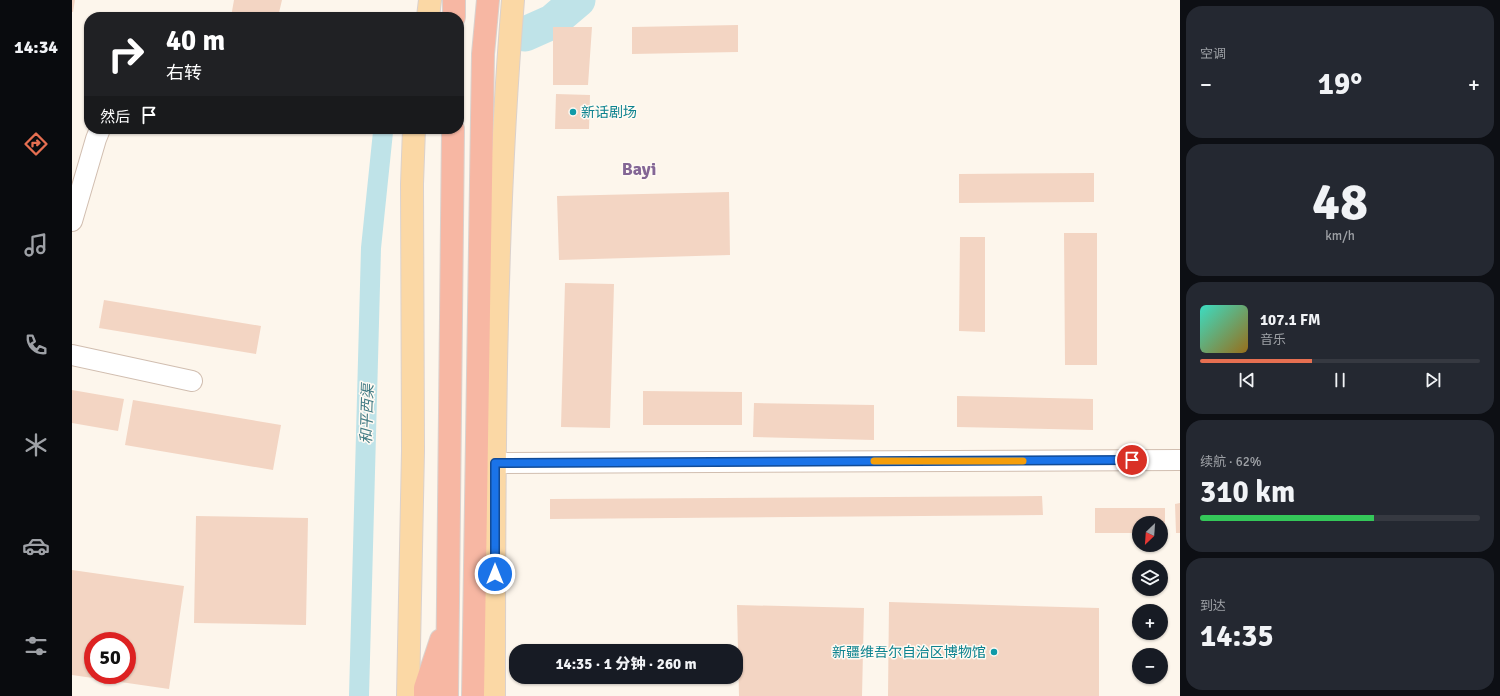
<!DOCTYPE html>
<html lang="zh">
<head>
<meta charset="utf-8">
<style>
	:root { --surface:#171b24; --page:#242831; --text:#f1f3f6; --muted:#9ea1a6; --line:#363941; --accent:#e66f51 }
	body { margin:0; font-family:Signika,"Noto Sans SC",sans-serif; background:var(--page); color:var(--text); height:100vh; display:flex; flex-direction:column; font-size:15px; white-space:nowrap }
	* { box-sizing:border-box; margin:0 }
	p { font-size:13px; color:var(--muted) }
	.icon { flex:none; width:22px; height:22px; fill:none; stroke:currentColor; stroke-width:2; stroke-linecap:round; stroke-linejoin:round }
	.map { position:relative; flex:1; overflow:hidden }
	.side { display:flex; flex-direction:column; gap:6px; padding:6px; background:#0d0f14; width:320px }
	.side>* { flex:none }
	.hud { position:absolute; left:12px; top:12px; width:380px; height:122px; border-radius:16px; box-shadow:0 1px 3px #0004; background:#202124; color:#fff; overflow:hidden }
	.needle { width:26px; rotate:205deg }
	.controls { position:absolute; left:1060px; top:516px; display:grid; gap:8px }
	.controls a { display:grid; place-items:center; width:36px; height:36px; border-radius:50%; background:var(--surface); box-shadow:0 1px 3px #0004; font-size:20px }
	.speed { position:absolute; left:12px; top:632px; display:flex; gap:8px; font-size:20px; font-weight:700; text-align:center }
	.speed>* { display:grid; place-content:center; width:52px; height:52px; border-radius:50%; background:var(--surface); box-shadow:0 1px 3px #0004; line-height:1 }
	.speed .limit { border:6px solid #d22; background:#fff; color:#111 }
	.pin { position:absolute; display:grid; place-items:center; width:34px; height:34px; color:#fff; margin:-17px; border:2px solid #fff; border-radius:50%; box-shadow:0 1px 4px #0007 }
	.me { position:absolute; width:44px; margin:-22px; rotate:0deg; stroke-linejoin:round; filter:drop-shadow(0 0 3px #0008) }
	.turn { display:flex; align-items:center; gap:14px; height:84px; padding:0 16px; font-size:18px }
	.turn .icon { width:52px; height:52px; stroke-width:2.5 }
	.turn b { display:block; font-size:28px; line-height:34px }
	.then { display:flex; align-items:center; height:38px; padding:0 16px; background:#0003; gap:8px; font-size:15px }
	.big { font-size:30px; font-weight:800; line-height:1.1 }
	.side .card { flex:1; display:flex; flex-direction:column; justify-content:center; gap:6px; min-width:0; padding:0 14px; border-radius:16px; background:var(--page) }
	.side .dial { align-items:center; gap:0 }
	.dial b { font-size:52px; line-height:1 }
	.song { display:flex; align-items:center; gap:12px }
	.cover { width:48px; height:48px; border-radius:6px; background:linear-gradient(135deg,hsl(170 70% 55%),hsl(40 70% 35%)) }
	.played { height:4px; border-radius:2px; background:linear-gradient(90deg,var(--accent) 40%,var(--line) 40%) }
	.keys { display:flex; justify-content:space-around; direction:ltr }
	.heat { display:flex; justify-content:space-between; align-items:center; font-size:22px; direction:ltr }
	.charge { height:6px; border-radius:3px; background:linear-gradient(90deg,#34c759 62%,var(--line) 0) }
	.trip { position:absolute; left:437px; top:644px; width:234px; height:40px; border-radius:16px; background:var(--surface); box-shadow:0 1px 3px #0004; font-weight:800; line-height:40px; text-align:center }
	main { display:flex; flex:1; min-height:0 }
	.dock { display:flex; flex-direction:column; width:72px; justify-content:space-around; align-items:center; background:#090b0e; color:var(--muted) }
	.dock .icon { width:28px; height:28px }
	.dock .on { color:var(--accent) }
	.dock b { font-size:18px; color:var(--text) }
	.map>svg:first-child { display:block }
</style>
</head>
<body>
<main>
<nav class="dock">
<b>14:34</b>
<svg class="icon on" aria-label="directions" viewBox="0 0 24 24"><path d="M12 3l9 9-9 9-9-9zM9 14v-3h6M13 9l2 2-2 2"/></svg>
<svg class="icon" aria-label="music" viewBox="0 0 24 24"><path d="M9 18V5l10-2v13"/><circle cx="6" cy="18" r="3"/><circle cx="16" cy="16" r="3"/></svg>
<svg class="icon" aria-label="phone" viewBox="0 0 24 24"><path d="M5 4h4l2 5-3 2q2 4 5 5l2-3 5 2v4C11 20 4 13 5 4z"/></svg>
<svg class="icon" aria-label="climate" viewBox="0 0 24 24"><path d="M12 3v18M4 7l16 10M4 17L20 7"/></svg>
<svg class="icon" aria-label="car" viewBox="0 0 24 24"><path d="M5 17H2v-5l4-1 3-4h7l3 4 3 1v5h-3M9 17h6M6 11h13"/><circle cx="7" cy="17" r="2"/><circle cx="17" cy="17" r="2"/></svg>
<svg class="icon" aria-label="filters" viewBox="0 0 24 24"><path d="M4 7h16M4 17h16"/><circle cx="9" cy="7" r="2"/><circle cx="15" cy="17" r="2"/></svg>
</nav>
<div class="map">
<svg width="1108" height="696" viewBox="0 0 1108 696">
	<rect width="100%" height="100%" fill="#fdf6ec"/>
	<g fill="none" stroke-linecap="round" stroke-linejoin="round">
		<path stroke="#bfe3e8" stroke-width="20" d="M287 696 299 248 311 132"/>
		<path stroke="#bfe3e8" stroke-width="35" d="M453 34 480 22 506 0"/>
	</g>
	<path fill="#f3d5c3" fill-rule="evenodd" d="M0 0H3L1 12H0Z
		M162 0H210L206 17H159Z
		M666 25V52L560 54V27Z
		M481 27H520L516 85H481Z
		M484 94 518 95 517 129H483Z
		M1022 173V202L887 203V174Z
		M657 192 658 255 487 260 485 196Z
		M992 233H1025V365H993Z
		M888 237H913V332L887 331Z
		M493 283 542 284 538 428 489 427Z
		M32 300 189 326 184 354 27 328Z
		M0 390 52 399 46 431 0 423Z
		M571 391 670 392V425H571Z
		M885 396 1021 399V430L885 427Z
		M61 400 209 425 201 470 53 445Z
		M682 403 802 405V440L681 437Z
		M970 496 971 515 478 519V499Z
		M1108 503V533H1104L1103 504Z
		M1023 508H1093V533H1089V523H1067V533H1023Z
		M124 516 236 518 234 625 122 623Z
		M0 570 112 586 97 689 0 675ZM21 641H55V675H21Z
		M817 602 1027 608V696H816Z
		M665 605 792 608 790 696H667Z"/>
	<g fill="none" stroke-linecap="round" stroke-linejoin="round">
		<g stroke="#d1beb0" stroke-width="22">
			<path id="minor" d="M0 221 24 139 28 129
				M0 355 120 381
				M423 463 1108 460"/>
		</g>
		<g stroke="#dad1cd" stroke-width="24">
			<path id="major" d="M356 17 358 0
				M336 696 341 451 340 184 342 129
				M422 696C422 464 422 231 441 0"/>
		</g>
		<g stroke="#dad1cd" stroke-width="24">
			<path id="highway" d="M382 17V0
				M353 696V688L369 640
				M375 696 381 129
				M401 696 411 54 416 0"/>
		</g>
		<use href="#minor" stroke="#fff" stroke-width="20"/>
		<use href="#major" stroke="#fbd8a5" stroke-width="22"/>
		<use href="#highway" stroke="#f7b7a3" stroke-width="22"/>
	</g>
	<g fill="none" stroke-linecap="round" stroke-linejoin="round">
		<g stroke="#114b97" stroke-width="10">
			<path id="route" d="M423 574V463L1060 460"/>
		</g>
		<use href="#route" stroke="#1a73e8" stroke-width="7"/>
		<path stroke="#f59e0b" stroke-width="7" d="M802 461H951"/>
	</g>
	<g fill="#0f9aa8" stroke="#fffaf3" stroke-width="1.5">
		<circle cx="501" cy="112" r="4"/>
		<circle cx="922" cy="652" r="4"/>
	</g>
	<g text-anchor="middle" dominant-baseline="central" stroke-width="3" stroke-linejoin="round" paint-order="stroke">
		<g font-size="14" fill="#0d838f" stroke="#fffaf3" text-anchor="start">
			<text x="509" y="112">新话剧场</text>
			<text x="914" y="652" text-anchor="end">新疆维吾尔自治区博物馆</text>
		</g>
		<g font-size="15" font-style="italic" fill="#437c85" stroke="#fffaf3">
			<text transform="translate(295 414) rotate(-88)">和平西渠</text>
		</g>
		<g font-size="18" font-weight="bold" fill="#846695" stroke="#fffaf3">
			<text x="567" y="169">Bayi</text>
		</g>
	</g>
</svg>
<div class="controls">
<a><svg class="needle" viewBox="-14 -14 28 28"><path d="M0-13l5 13h-10z" fill="#e53935"/><path d="M0 13l5-13h-10z" fill="#9ea1a6"/></svg></a>
<a><svg class="icon" aria-label="layers" viewBox="0 0 24 24"><path d="M12 4l9 5-9 5-9-5zM3 14l9 5 9-5"/></svg></a>
<a>+</a>
<a>−</a>
</div>
<div class="speed"><div class="limit">50</div></div>
<div class="pin" style="left:1060px;top:460px;background:#d93025"><svg class="icon" aria-label="arrive" viewBox="0 0 24 24"><path d="M6 21V4h12l-3 4 3 4H6"/></svg></div>
<svg class="me" style="left:423px;top:574px" viewBox="-20 -20 40 40"><circle r="17" fill="#1a73e8" stroke="#fff" stroke-width="3"/><path d="M0-11L8 9 0 5-8 9z" fill="#fff"/></svg>
<div class="trip">14:35 · 1 分钟 · 260 m</div>
<div class="hud">
<div class="turn"><svg class="icon" aria-label="right" viewBox="0 0 24 24"><path d="M7 20v-9h11M14 6l5 5-5 5"/></svg><div><b>40 m</b>右转</div></div>
<div class="then">然后<svg class="icon" aria-label="arrive" viewBox="0 0 24 24"><path d="M6 21V4h12l-3 4 3 4H6"/></svg></div>
</div>
</div>
<section class="side">
<div class="card"><p>空调</p>
<div class="heat"><a>−</a><b class="big">19°</b><a>+</a></div>
</div>
<div class="card dial"><b>48</b><p>km/h</p></div>
<div class="card">
<div class="song"><i class="cover"></i><div><b>107.1 FM</b><p>音乐</p></div></div>
<div class="played"></div>
<div class="keys"><svg class="icon" aria-label="previous" viewBox="0 0 24 24"><path d="M18 5L8 12l10 7zM5 5v14"/></svg><svg class="icon" aria-label="pause" viewBox="0 0 24 24"><path d="M8 5v14M16 5v14"/></svg><svg class="icon" aria-label="next" viewBox="0 0 24 24"><path d="M6 5l10 7-10 7zM19 5v14"/></svg></div>
</div>
<div class="card"><p>续航 · 62%</p><b class="big">310 km</b><div class="charge"></div></div>
<div class="card"><p>到达</p><b class="big">14:35</b></div>
</section>
</main>
</body>
</html>
